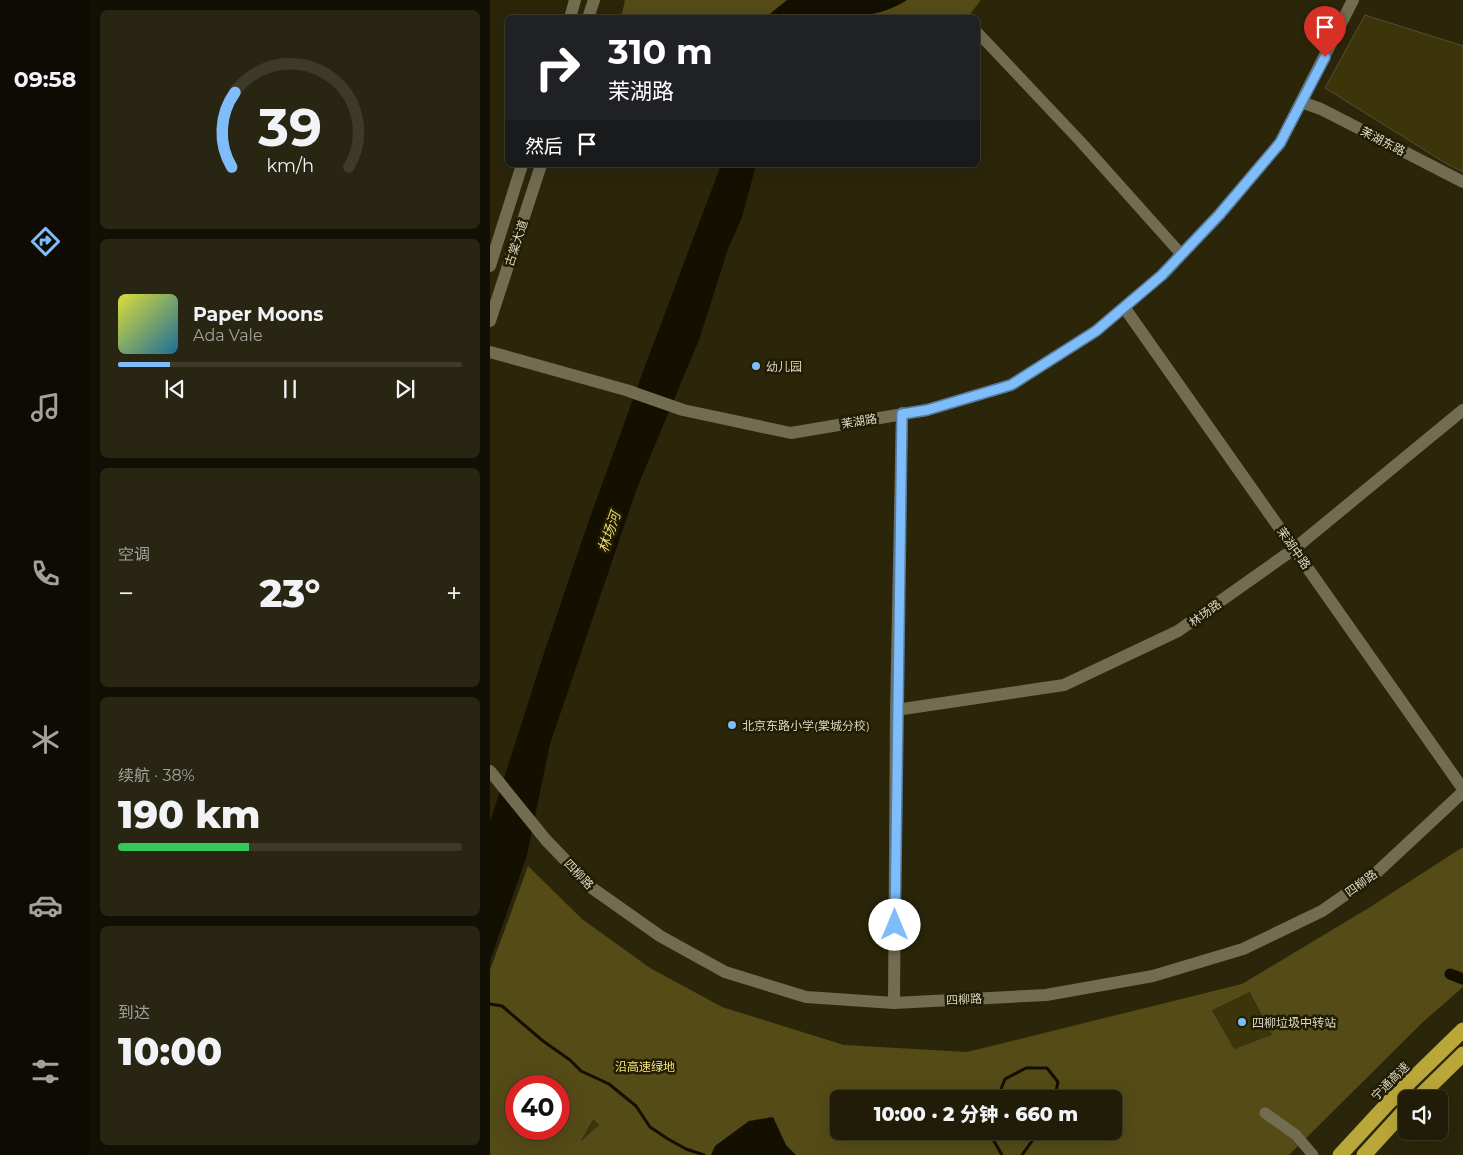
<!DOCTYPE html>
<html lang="zh">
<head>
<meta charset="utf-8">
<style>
	:root { --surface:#201c08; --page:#282512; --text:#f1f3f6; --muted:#a2a19c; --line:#3d3a29; --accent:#7fbdfa }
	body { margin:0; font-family:Montserrat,"Noto Sans SC",sans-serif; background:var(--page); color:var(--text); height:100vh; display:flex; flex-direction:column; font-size:19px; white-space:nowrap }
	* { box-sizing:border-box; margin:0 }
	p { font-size:16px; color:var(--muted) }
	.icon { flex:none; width:28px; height:28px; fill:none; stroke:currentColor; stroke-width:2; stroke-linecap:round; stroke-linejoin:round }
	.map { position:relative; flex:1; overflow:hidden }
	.side { display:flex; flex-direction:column; gap:10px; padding:10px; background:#120f04; width:400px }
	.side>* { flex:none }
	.banner { position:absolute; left:15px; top:15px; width:475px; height:152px; border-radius:8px; box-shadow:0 5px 20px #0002,0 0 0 1px var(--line); background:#202124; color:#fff; overflow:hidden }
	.buttons { position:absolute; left:908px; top:1090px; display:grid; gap:10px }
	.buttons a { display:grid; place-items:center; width:50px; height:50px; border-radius:8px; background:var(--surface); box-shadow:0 5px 20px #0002,0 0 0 1px var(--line); font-size:25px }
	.speed { position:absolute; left:15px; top:1075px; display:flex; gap:10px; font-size:25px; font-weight:700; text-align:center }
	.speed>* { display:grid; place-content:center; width:65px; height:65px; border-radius:50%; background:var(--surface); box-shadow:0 5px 20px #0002,0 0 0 1px var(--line); line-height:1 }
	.speed .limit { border:8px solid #d22; background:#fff; color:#111 }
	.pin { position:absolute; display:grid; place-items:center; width:42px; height:42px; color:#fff; margin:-51px -21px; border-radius:50% 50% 50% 0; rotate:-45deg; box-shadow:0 0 5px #0007 }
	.pin .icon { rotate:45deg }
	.me { position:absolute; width:55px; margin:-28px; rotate:0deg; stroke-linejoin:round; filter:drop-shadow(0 0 4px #0008) }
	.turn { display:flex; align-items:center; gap:18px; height:105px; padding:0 20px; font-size:22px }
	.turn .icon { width:65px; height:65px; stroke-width:2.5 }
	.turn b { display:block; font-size:35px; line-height:42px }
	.then { display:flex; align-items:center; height:48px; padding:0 20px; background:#0003; gap:10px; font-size:19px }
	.big { font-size:38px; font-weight:800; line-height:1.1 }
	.side .widget { flex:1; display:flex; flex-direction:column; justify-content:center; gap:8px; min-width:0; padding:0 18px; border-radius:8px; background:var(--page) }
	.side .dial { align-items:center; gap:0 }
	.dial svg { height:130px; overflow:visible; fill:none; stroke:var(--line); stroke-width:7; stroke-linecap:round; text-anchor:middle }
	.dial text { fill:var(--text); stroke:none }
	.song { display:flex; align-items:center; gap:15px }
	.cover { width:60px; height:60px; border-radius:8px; background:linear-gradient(135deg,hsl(60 70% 55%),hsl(200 70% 35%)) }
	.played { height:5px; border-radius:2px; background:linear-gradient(90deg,var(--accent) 15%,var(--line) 15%) }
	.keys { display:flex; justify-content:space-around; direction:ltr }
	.heat { display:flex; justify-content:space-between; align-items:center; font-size:28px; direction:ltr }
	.charge { height:8px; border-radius:4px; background:linear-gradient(90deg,#34c759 38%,var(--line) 0) }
	.trip { position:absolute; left:340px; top:1090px; width:292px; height:50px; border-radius:8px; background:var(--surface); box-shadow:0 5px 20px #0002,0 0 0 1px var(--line); font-weight:800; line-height:50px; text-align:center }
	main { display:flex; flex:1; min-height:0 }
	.tabs { display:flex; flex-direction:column; width:90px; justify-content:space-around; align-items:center; background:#0d0b03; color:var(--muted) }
	.tabs .icon { width:35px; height:35px }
	.tabs .current { color:var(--accent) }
	.tabs b { font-size:22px; color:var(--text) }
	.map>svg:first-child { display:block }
</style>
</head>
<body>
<main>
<nav class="tabs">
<b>09:58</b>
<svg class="icon current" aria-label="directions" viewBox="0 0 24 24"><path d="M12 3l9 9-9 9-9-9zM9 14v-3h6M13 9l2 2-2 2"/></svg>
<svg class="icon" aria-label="music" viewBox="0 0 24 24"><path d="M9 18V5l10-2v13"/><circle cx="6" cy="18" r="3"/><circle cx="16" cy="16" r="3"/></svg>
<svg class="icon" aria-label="phone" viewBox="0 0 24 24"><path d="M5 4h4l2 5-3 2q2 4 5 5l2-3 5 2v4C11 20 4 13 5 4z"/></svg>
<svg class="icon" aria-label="climate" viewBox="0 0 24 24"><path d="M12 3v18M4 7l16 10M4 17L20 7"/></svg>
<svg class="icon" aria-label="car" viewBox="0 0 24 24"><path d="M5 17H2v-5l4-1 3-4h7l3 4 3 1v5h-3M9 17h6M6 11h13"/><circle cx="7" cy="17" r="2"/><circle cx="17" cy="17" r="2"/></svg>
<svg class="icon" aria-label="filters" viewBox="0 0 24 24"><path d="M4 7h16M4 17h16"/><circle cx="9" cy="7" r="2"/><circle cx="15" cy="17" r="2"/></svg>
</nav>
<section class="side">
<div class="widget dial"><svg viewBox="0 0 100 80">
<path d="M14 69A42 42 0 1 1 86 69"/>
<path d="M14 69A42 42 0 0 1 16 23" stroke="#7fbdfa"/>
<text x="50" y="56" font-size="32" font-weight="700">39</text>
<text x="50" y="72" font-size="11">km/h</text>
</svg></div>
<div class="widget">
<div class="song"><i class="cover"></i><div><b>Paper Moons</b><p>Ada Vale</p></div></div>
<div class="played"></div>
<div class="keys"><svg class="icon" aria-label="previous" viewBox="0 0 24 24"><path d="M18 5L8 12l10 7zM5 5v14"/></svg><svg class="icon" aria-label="pause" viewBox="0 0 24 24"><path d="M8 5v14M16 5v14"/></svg><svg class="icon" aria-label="next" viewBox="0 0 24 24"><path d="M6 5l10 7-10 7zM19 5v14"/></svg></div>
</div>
<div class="widget"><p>空调</p>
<div class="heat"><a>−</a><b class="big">23°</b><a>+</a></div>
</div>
<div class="widget"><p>续航 · 38%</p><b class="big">190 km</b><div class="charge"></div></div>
<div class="widget"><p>到达</p><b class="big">10:00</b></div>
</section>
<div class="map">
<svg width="973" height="1155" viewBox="0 0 973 1155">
	<rect width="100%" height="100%" fill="#2b260a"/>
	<path fill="#544b17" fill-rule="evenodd" d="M135 0H491L478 17 131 18Z
		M973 847V987L933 1022 799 1155H0V970L38 866 92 919 160 968 232 1007 354 1045 477 1052 752 984 877 909ZM26 1086H69V1129H26ZM349 1099H624V1131H349Z"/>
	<path fill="#141000" d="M297 0H417C379 25 320 18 276 17Z
		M231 165H266L252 217 238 249 209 340 147 488 60 744 37 855 0 961V822L54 653 98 523 155 366Z
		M283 1117 296 1145 306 1155H221L225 1146 259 1121Z"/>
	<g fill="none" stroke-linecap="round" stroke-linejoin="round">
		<path stroke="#141000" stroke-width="3" d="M0 1004 12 1006 53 1041 80 1060 91 1071 119 1084 146 1106 160 1127 178 1139 196 1149 214 1155
			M507 1099 515 1079 536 1068H557L568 1082 564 1099
			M501 1131 504 1141 512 1155
			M532 1155 549 1131"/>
		<path stroke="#141000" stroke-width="11" d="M960 974 973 979"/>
	</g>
	<path fill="#3c350a" stroke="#544e33" d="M875 15 973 46V172L957 164 835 88Z
		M760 991 783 1035 744 1050 721 1010Z
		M103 1118 110 1125 91 1142 90 1141Z"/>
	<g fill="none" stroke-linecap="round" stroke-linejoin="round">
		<path stroke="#726d50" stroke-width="11" d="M488 33 590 141 691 254
			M775 1113 806 1135 823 1155"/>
		<path stroke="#726d50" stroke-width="12" d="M811 102 831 109 973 182
			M634 307 973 789
			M0 352 136 390 193 410 301 433 437 410 521 385 606 331 672 275 729 215 790 143 863 0
			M406 710 574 685 688 631 804 549 973 410
			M0 771 56 840 102 888 170 936 235 972 316 997 404 1003 556 995 663 976 753 949 832 911 885 874 973 792
			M404 1003 406 710 412 413"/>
		<path stroke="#726d50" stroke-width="12" d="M80 18 85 0
			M98 18 104 0
			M0 266 32 165
			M0 321 51 165"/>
		<path stroke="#baa73a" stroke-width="15" d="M927 1099 973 1054
			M850 1155 900 1101 973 1030
			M874 1155 916 1109"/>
	</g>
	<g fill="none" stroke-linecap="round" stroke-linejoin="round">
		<g stroke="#537ba2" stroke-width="12">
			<path id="route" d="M405 925 412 414 437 410 521 385 606 331 672 275 729 215 790 143 835 57"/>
		</g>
		<use href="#route" stroke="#7fbdfa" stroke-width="9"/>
	</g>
	<g fill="#7fbdfa" stroke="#211c02" stroke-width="2">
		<circle cx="266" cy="366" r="5"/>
		<circle cx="242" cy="725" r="5"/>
		<circle cx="752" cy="1022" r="5"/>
	</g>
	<g text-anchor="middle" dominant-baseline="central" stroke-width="5" stroke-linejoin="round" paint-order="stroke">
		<g font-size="12" fill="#d9d7c7" stroke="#211c02">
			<text transform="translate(893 141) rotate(27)">茉湖东路</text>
			<text transform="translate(26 243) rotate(-72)">古棠大道</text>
			<text transform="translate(369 421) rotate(-10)">茉湖路</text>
			<text transform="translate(804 548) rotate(55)">茉湖中路</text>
			<text transform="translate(715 613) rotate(-36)">林场路</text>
			<text transform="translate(89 874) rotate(46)">四柳路</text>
			<text transform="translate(871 883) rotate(-36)">四柳路</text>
			<text transform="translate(474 999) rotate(-3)">四柳路</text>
			<text transform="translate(900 1081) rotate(-45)">宁通高速</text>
		</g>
		<g font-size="12" fill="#d9d7c7" stroke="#211c02" text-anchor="start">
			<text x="276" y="366">幼儿园</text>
			<text x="252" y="725">北京东路小学(棠城分校)</text>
			<text x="762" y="1022">四柳垃圾中转站</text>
		</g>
		<g font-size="12" fill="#f7e379" stroke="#211c02">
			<text x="155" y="1066">沿高速绿地</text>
		</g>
		<g font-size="14" font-style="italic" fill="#ebd76c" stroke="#211c02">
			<text transform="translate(119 532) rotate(-71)">林场河</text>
		</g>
	</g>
</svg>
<div class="buttons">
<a><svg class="icon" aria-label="sound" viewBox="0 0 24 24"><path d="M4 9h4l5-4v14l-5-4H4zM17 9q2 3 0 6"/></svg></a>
</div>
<div class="speed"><div class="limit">40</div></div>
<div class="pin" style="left:835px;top:57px;background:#d93025"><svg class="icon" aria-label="arrive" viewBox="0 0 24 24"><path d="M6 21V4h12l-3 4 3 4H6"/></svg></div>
<svg class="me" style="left:405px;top:925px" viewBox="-20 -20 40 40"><circle r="19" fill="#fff"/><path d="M0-13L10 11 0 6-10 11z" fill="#7fbdfa"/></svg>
<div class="trip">10:00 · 2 分钟 · 660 m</div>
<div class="banner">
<div class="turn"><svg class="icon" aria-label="right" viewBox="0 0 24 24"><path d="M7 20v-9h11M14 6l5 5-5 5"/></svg><div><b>310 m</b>茉湖路</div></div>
<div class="then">然后<svg class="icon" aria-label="arrive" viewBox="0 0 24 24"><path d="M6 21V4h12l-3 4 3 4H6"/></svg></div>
</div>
</div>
</main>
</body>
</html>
